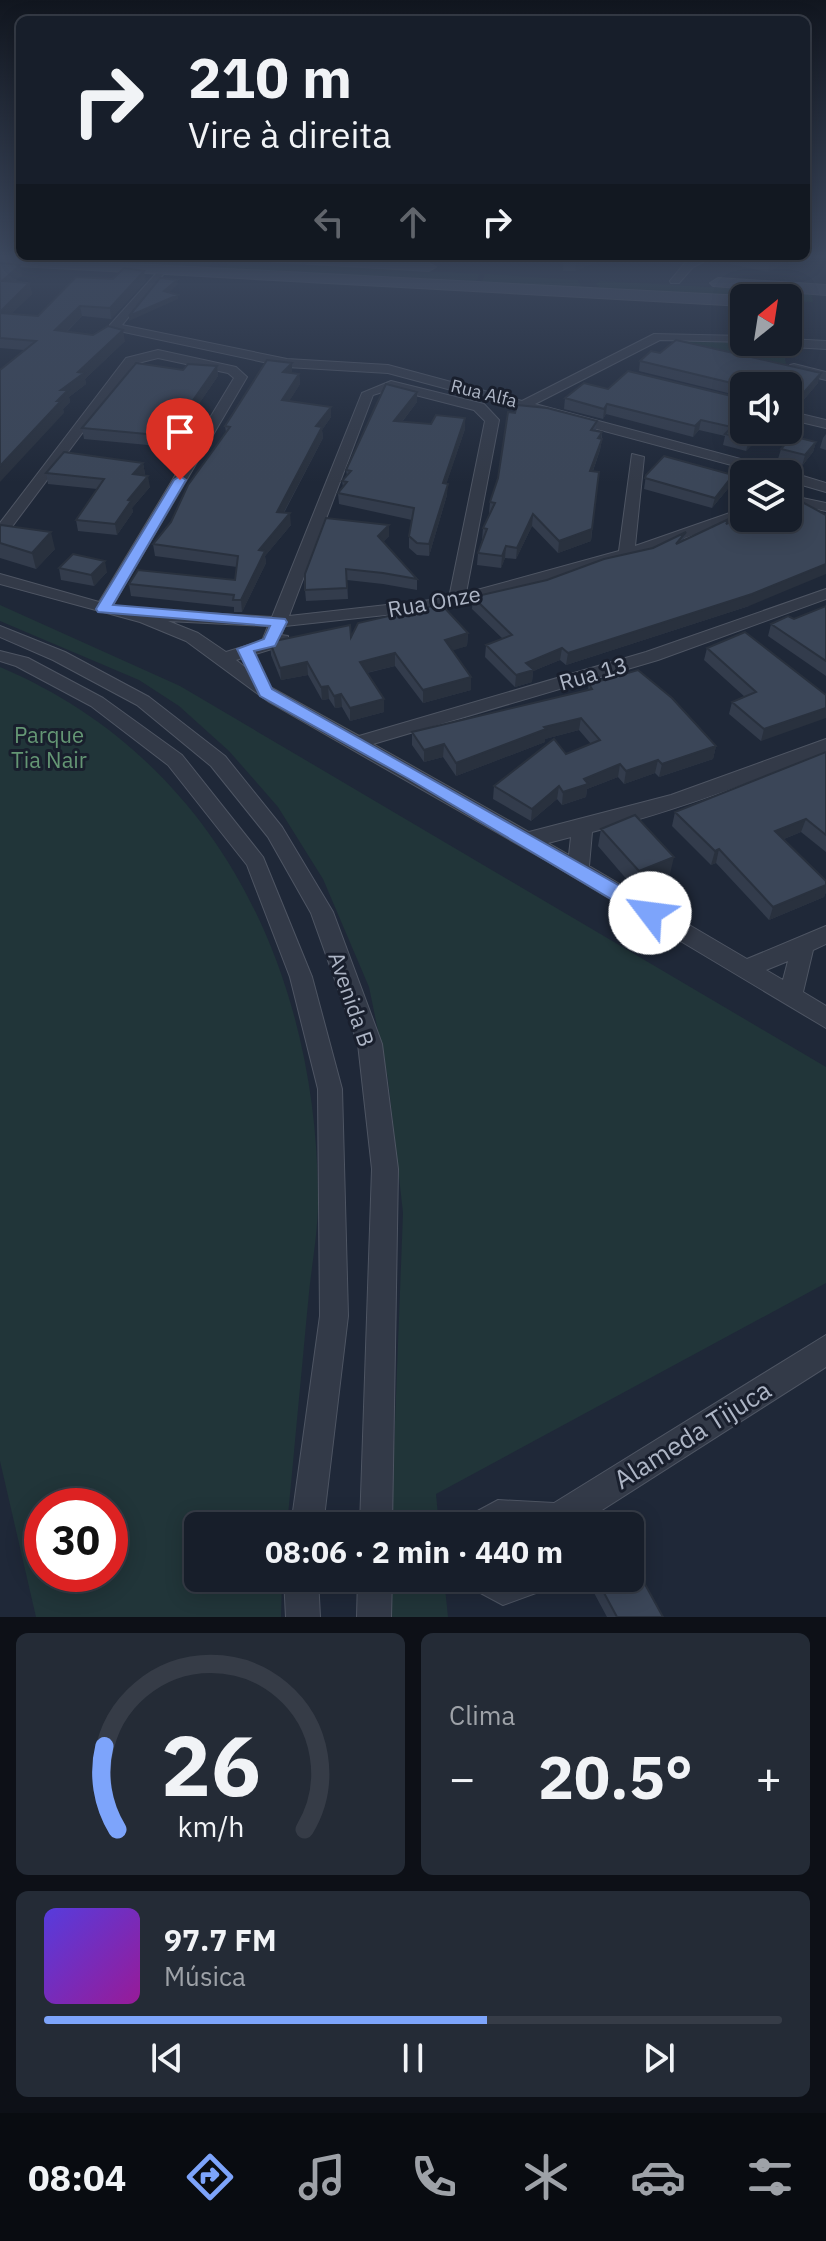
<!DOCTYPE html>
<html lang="pt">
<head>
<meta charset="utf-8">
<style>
	:root { --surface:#171e2a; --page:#242b36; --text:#f1f3f6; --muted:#9ea2a8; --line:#363c47; --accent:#7da4fb }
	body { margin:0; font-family:"IBM Plex Sans",sans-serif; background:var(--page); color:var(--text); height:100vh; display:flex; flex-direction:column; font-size:30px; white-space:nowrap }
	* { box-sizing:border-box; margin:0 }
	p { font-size:26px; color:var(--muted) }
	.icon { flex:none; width:44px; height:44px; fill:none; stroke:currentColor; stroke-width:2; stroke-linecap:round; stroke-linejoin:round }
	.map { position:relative; height:1617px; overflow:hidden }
	.panel { display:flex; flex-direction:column; gap:16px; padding:16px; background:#0d1017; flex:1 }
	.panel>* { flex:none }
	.guide { position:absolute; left:16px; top:16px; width:794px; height:244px; border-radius:12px; box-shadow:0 4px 20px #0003,0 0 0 2px var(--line); background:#171e2a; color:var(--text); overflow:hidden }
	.needle { width:52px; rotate:30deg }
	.buttons { position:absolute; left:730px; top:284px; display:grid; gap:16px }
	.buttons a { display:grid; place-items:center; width:72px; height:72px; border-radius:12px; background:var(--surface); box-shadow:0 4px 20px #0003,0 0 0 2px var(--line); font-size:40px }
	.speed { position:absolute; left:24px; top:1488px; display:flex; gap:16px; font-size:40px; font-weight:700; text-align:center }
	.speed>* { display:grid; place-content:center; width:104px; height:104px; border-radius:50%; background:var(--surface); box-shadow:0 4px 20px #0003,0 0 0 2px var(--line); line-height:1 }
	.speed .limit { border:12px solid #d22; background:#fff; color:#111 }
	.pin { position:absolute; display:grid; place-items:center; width:68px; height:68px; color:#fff; margin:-82px -34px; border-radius:50% 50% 50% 0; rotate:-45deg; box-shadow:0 0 8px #0007 }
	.pin .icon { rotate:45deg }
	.me { position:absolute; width:88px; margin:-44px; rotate:300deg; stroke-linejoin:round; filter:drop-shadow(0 0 6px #0008) }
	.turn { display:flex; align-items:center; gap:28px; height:168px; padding:0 40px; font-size:36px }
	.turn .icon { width:104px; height:104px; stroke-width:2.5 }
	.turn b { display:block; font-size:56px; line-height:68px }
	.lanes { display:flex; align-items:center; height:76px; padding:0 40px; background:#0003; justify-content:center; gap:40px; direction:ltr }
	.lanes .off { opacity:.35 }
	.big { font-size:60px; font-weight:700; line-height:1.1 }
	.panel .tile { flex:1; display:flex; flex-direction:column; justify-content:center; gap:12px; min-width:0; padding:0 28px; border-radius:12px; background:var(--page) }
	.panel .dial { align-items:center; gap:0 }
	.dial svg { height:208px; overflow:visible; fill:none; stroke:var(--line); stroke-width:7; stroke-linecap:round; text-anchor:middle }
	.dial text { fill:var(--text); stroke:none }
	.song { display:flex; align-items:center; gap:24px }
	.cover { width:96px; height:96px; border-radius:12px; background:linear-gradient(135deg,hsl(250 70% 55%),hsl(300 70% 35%)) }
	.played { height:8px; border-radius:4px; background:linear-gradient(90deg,var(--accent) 60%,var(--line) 60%) }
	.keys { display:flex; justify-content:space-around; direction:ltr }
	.heat { display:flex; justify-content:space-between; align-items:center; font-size:44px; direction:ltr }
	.panel .tiles { flex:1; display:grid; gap:16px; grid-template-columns:1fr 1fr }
	.tile:last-child { grid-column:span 2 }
	.trip { position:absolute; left:184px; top:1512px; width:460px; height:80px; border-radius:12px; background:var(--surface); box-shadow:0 4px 20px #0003,0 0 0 2px var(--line); font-weight:700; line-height:80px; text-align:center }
	.menu { display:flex; height:128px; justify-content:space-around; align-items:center; background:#090c11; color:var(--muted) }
	.menu .icon { width:56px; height:56px }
	.menu .current { color:var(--accent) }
	.menu b { font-size:36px; color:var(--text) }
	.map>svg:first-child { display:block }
</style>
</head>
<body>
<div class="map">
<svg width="826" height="1617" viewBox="0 0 826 1617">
	<rect width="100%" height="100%" fill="#1f2838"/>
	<path fill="#213539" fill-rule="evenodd" d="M117 257 215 259 209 267 199 268 113 263Z
		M232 260 479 274 475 285 222 271Z
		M485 274 578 280 583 291 481 285Z
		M601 281 812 293 813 302 788 301V298L601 289 596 283Z
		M679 340 783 345 786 365Z
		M0 605 180 686 826 1067V1283L436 1494 439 1526H391L403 1213 388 1079 369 987 323 879 278 807 229 751 179 706 139 680 0 621Z
		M0 667C215 758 316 969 318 1194 319 1230 311 1267 308 1303 301 1377 294 1452 287 1526H198V1578H282L281 1617H36L0 1461ZM110 1506V1574H42V1506Z
		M387 1578H444L448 1617H386Z"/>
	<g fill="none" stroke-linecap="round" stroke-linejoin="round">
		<g stroke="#4e5563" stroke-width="2">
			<path id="minor" d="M699 257H713L693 267 679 283H671L670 281 685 263Z
				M161 268 166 271 122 325 287 359 388 365 522 401 654 334 744 336V342H748L660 340 535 404 793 473 826 483V492L788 481V474H765L388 373 287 367 110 329V325Z
				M788 339 826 341V349L775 346 769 342H788Z
				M158 350 236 367 247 377 113 605 145 613 152 610 272 617 362 393 391 381 484 404 499 420 466 593 619 551 632 454 644 457 635 546 744 508V517L631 557 449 608 285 626 281 635 288 636V644L236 660 270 687 359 736 646 652 826 589V599L658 660 373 744 529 832 671 795 826 739V752C750 783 672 812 592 832L589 866 747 959 826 926V944L813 950 803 992 826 1006V1028L545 860 269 702 186 641 140 622 0 584V574L99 602 234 378 228 373 158 358 134 364 5 536 0 538V523L126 358ZM392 389 474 410 485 421 449 598 289 616 373 395ZM168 621 268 626 262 641 226 652 198 633ZM571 837 569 855 548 843ZM788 961 783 980 766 970Z
				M794 364 826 372V380L790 371V365Z
				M788 411 826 420V428L788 419Z
				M788 495 826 503V511L788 503Z
				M0 626 65 652 149 697 225 756 282 827 333 912 382 1044 398 1169 392 1526H360L372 1169 358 1044 311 913 268 837 211 766 137 705 53 660 0 637Z
				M0 651 28 658 103 698 182 755 263 857 312 977 342 1089 348 1316 323 1526H291L320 1316 318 1089 290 977 247 865 168 765 91 706 16 666 0 661Z
				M826 1335V1367L577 1526H468L472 1514 498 1500 554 1503Z
				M284 1578H318L320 1617H286Z
				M358 1578H392L391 1617H357Z
				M470 1578H549L544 1590 503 1605 475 1590Z"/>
		</g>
		<g stroke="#4e5563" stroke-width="2">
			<path id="secondary" d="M0 257 744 296 750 298H744V306L0 265Z
				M255 257 429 263 436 267 429 271 262 261Z
				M718 278 826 285V295L713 286 710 283Z"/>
		</g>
		<use href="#minor" fill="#333a48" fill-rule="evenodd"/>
		<use href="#secondary" fill="#41495c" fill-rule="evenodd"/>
	</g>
	<path fill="#333c4c" d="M564 257H682L681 264 601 260 575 271H563Z
		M731 257H796L768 272 730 264Z
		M0 263 22 275 14 282 29 283 32 294 11 314 38 316 146 281 111 319 82 316 67 332 125 341 85 379 86 384 69 397 70 402 63 409 64 413 24 350 0 348Z
		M640 361 818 383 795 410 788 409V386H744V397L639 371Z
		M292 363V373L299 374 300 384 289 401 331 407V417L322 430 323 438 284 513 291 525 265 556 266 563 242 612H234V607L131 596 129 584 235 580 237 567 155 556 153 544 171 522 226 432 225 426Z
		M217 366 218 376 169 447 84 439 82 428 183 370Z
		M584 383 744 430H788V414L798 428 789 439 816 442 813 452 802 466 778 459 781 449 788 440 762 434 746 451 723 445 725 436 699 430 693 437 606 414 603 419 564 409 565 398Z
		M417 392V402L402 422 431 424 465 418V429L446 484 447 495 429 556 417 555 409 548V536L412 520 339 504 338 493 343 487 342 481 347 476 346 470Z
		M597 421 596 431 602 432V439L600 450 593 471 599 472 591 541 558 553 532 526 516 559 505 558 501 568 477 565 478 553 482 540 483 528 490 513H489L490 502Z
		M826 434V450L820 448 823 438Z
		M143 463 145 474 144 476 150 487 132 508 133 512 117 535 78 531 76 520 97 489 48 484 46 473Z
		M646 475H733L731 485 712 508 644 489Z
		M730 522 749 606 566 665 560 660 533 671 532 682 515 687 485 657 486 645 503 639 472 609 473 597 547 580 653 548 686 532 684 540Z
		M0 525 55 549 36 569 0 558Z
		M389 525V536L383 542 417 579V590L383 584 347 580 348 599 306 601 305 590Z
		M59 568 107 572 94 586 61 580Z
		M826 606V676L768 636 771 624 794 619Z
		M468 633 467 646 452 650 471 677V690L423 703 395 666 367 673 384 712 350 721 342 707 335 708 329 699 322 700 308 675 281 680 271 655 270 642 351 637Z
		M707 648 826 695 761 741 729 714 732 702 745 697 704 660Z
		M589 684 716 746 713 759 659 777 655 773 624 784 618 777 587 789 586 797 562 805 557 799 531 821 493 799 494 786 566 754 591 744 579 730 545 739V742L456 776 443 757 424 762 412 745V732L588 690Z
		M826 752V852L801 832 784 839 826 881V892L824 897 769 920 716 863 711 865 672 826 675 812Z
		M601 829 670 874 635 889 598 846Z
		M586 1578H630L663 1617H607Z"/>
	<path fill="#29313e" d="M577 257H601V260L575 271Z
		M771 257H796L768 272Z
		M20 265 22 275 4 292 2 281Z
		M144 271 146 281 111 319 110 308Z
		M177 280 178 284 165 296 164 291Z
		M29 283 32 294 2 323 0 312Z
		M178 295V299L129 321V316Z
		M80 306 82 316 57 341 55 330Z
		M123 330 125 341 85 379 86 384 69 397 70 402 63 409 64 413 0 482V466L57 401 61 390Z
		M292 363V373L283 372Z
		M217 366 218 376 169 447 168 436Z
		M821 373 818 383 795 410 798 399Z
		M299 374 300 384 283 411 282 400Z
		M417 392V402L394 432V421Z
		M607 404 606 414 603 419 604 409Z
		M331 407V417L322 430 323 438 278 523 277 512 316 426Z
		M801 417 798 428 788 440 791 430Z
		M465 418V429L443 494V483Z
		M701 420 699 430 693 437 695 426Z
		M758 430H763L762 434 746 451 749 440Z
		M602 432 600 450 589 482 590 471 598 438Z
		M816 442 813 452 802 466 805 455Z
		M143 463 145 474 135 485 133 474Z
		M733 475 731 485 712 508 715 498Z
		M148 476 150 487 132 508 133 512 117 535 115 524 128 500Z
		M448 484 447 495 429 556V544Z
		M290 513 291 525 265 556 266 563 242 612 241 600 259 550Z
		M533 514 532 526 516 559 517 548Z
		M389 525V536L378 547V536Z
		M592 529 591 541 558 553 559 541Z
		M51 532 55 549 36 569 32 553Z
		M506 546 505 558 501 568 502 556Z
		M105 561 107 572 94 586 91 575Z
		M826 564V574L749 606 566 665 568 653Z
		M468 633 467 646 445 653V640Z
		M562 648 560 660 533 671 532 682 515 687 516 675 526 663Z
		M395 653V666L361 674 360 662Z
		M307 662 308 675 281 680 280 668Z
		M471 677V690L423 703V690Z
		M328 686 329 699 322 700 321 687Z
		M341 694 342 707 335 708 334 696Z
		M384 699V712L350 721V708Z
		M826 708V718L761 741 764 729Z
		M581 718 579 730 545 739V742L456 776V763L544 727Z
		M444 744 443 757 424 762V750Z
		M716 746 713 759 659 777 662 764Z
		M658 760 655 773 624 784 626 771Z
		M620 764 618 777 587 789 586 797 562 805 563 792 584 779Z
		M559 786 557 799 531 821 532 809Z
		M806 819 801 832 771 844 775 831Z
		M719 849 716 863 711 865 715 851Z
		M674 857 670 874 635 889 639 871Z
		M826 885V892L824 897 769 920 773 907Z"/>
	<path fill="#3b4658" stroke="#29313e" stroke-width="2" d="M0 263 20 265 2 281 29 283 0 312Z
		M124 268 144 271 110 308 80 306 55 330 93 335 108 326 123 330 78 372 84 373 61 390H68L57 401H61L0 466V370L36 341 0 338V313L38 316 76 277 113 279Z
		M160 278 177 280 164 291 178 295 129 316Z
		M676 340 821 373 798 399 788 398V401V386H744L640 361 651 351 660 353Z
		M267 360 292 363 283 372 299 374 282 400 331 407 316 426 322 427 277 512 290 513 259 550 265 551 241 600H233L234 595 129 584 138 570 235 580 238 556 153 544 171 522 188 485 230 427 225 426Z
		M136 363 183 370 188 364 217 366 168 436 82 428Z
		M628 371 744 399V430H758L749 440 725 434 732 427 701 420 695 426 607 404 604 409 565 398 584 383 608 389Z
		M386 384 417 392 394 421 431 424 436 415 465 418 443 483 448 484 429 544 417 543 409 536 414 508 338 493 347 482 342 481 351 471 346 470Z
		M517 405 547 408 597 421 591 430 602 432 598 438 602 439 590 471 599 472 592 529 559 541 533 514 517 548 506 546 502 556 478 553 487 529 483 528 495 503 490 502 498 478 508 412 515 413Z
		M788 414 801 417 791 430 788 429Z
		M792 436 816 442 805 455 781 449Z
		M64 452 143 463 133 474 148 476 128 500 131 501 115 524 76 520 104 479 46 473Z
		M664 456 733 475 715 498 645 478 646 475Z
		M791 496 826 515V564L752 594 568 653 562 648 526 663 534 670 516 675 486 645 512 635 473 597 547 580 604 559 653 548 686 532 676 544 731 518 726 524 744 516V518H788V498Z
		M326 518 389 525 378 536 417 579 383 573 346 569 347 588 305 590V574Z
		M0 525H1L51 532 32 553 0 543Z
		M73 554 105 561 91 575 59 568Z
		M441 604 468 633 445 640 471 677 423 690 395 653 360 662 384 699 350 708 341 694 334 696 328 686 321 687 307 662 280 668 270 642 350 625 351 637 358 623Z
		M826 606V661L771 624 788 616 794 619Z
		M745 632 826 695V708L764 729 732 702 756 692 707 648Z
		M638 670 672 698 716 746 662 764 658 760 626 771 620 764 584 779 588 784 563 792 559 786 532 809 494 786 554 739 566 754 600 740 581 718 544 727 546 729 456 763 444 744 424 750 412 732 592 689 589 684Z
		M826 752V835L806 819 775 831 826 881V885L773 907 719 849 715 851 675 812Z
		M635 815 674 857 639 871 601 829Z
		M608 1516 613 1526H591Z
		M630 1557 663 1617H617L596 1578H630Z"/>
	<linearGradient id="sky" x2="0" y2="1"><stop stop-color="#11161f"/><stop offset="0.53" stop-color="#3c485e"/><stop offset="1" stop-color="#3c485e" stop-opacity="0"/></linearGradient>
	<rect width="826" height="483" fill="url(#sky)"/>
	<path fill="#7da4fb" stroke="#516ba3" stroke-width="2" d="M180 476 186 480 113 605 285 619 287 622 275 646 254 651 272 689 657 907 660 913 657 918H643L409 779 260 696 237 649 264 639 270 626 98 612 96 609 174 480Z"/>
	<g text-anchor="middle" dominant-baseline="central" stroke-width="6" stroke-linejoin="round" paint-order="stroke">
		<g font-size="18" fill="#adb5c5" stroke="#191f2d">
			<text transform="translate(484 393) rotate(14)">Rua Alfa</text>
		</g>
		<g font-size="22" fill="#adb5c5" stroke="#191f2d">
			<text transform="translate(434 601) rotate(-10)">Rua Onze</text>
			<text transform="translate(593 673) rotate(-16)">Rua 13</text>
			<text transform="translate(352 999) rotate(71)">Avenida B</text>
		</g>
		<g font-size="22" fill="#649674" stroke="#191f2d">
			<text x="49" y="734">Parque<tspan x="49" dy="25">Tia Nair</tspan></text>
		</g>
		<g font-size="26" fill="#adb5c5" stroke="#191f2d">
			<text transform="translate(692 1434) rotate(-32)">Alameda Tijuca</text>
		</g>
	</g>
</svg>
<div class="buttons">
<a><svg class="needle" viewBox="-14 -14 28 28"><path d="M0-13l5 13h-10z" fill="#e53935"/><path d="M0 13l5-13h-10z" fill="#9ea2a8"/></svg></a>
<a><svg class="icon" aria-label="sound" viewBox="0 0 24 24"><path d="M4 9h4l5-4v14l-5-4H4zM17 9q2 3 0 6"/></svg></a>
<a><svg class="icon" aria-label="layers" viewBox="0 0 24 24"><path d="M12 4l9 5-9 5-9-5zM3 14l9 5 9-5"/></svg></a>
</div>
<div class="speed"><div class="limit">30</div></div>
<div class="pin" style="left:180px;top:480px;background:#d93025"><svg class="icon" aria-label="arrive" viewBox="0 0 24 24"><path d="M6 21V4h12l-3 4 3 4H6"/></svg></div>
<svg class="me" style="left:650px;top:913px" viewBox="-20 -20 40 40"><circle r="19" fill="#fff"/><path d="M0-13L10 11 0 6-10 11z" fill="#7da4fb"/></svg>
<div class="trip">08:06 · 2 min · 440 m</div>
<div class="guide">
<div class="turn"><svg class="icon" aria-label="right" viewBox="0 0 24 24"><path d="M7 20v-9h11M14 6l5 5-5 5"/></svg><div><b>210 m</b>Vire à direita</div></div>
<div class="lanes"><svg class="icon off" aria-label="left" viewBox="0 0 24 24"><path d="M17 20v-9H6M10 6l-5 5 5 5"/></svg><svg class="icon off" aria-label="ahead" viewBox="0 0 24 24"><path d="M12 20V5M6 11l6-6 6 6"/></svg><svg class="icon" aria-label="right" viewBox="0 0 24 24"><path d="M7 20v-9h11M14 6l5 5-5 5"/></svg></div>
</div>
</div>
<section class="panel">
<div class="tiles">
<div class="tile dial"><svg viewBox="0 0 100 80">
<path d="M14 69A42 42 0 1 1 86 69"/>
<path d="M14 69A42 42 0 0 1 9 37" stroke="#7da4fb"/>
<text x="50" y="56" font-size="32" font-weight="700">26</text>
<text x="50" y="72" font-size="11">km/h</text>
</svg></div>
<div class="tile"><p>Clima</p>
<div class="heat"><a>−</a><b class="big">20.5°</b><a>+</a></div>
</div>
<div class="tile">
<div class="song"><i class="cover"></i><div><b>97.7 FM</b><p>Música</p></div></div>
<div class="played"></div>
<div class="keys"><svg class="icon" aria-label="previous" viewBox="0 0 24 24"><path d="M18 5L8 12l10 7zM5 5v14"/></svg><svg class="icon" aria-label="pause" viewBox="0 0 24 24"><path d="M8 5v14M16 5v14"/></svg><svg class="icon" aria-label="next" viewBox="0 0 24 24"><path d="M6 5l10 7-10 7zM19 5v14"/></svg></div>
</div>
</div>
</section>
<nav class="menu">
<b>08:04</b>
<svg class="icon current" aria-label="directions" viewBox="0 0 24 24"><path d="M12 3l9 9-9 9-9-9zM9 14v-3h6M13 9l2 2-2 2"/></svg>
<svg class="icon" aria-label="music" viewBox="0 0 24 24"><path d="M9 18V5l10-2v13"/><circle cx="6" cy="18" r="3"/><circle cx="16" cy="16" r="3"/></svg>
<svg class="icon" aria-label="phone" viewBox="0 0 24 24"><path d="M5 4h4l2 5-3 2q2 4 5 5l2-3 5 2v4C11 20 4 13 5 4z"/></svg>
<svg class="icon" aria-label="climate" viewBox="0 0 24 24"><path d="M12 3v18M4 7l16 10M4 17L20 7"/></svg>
<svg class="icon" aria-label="car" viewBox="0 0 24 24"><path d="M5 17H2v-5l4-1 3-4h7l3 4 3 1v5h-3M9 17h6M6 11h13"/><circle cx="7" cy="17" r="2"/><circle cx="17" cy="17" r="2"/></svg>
<svg class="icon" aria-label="filters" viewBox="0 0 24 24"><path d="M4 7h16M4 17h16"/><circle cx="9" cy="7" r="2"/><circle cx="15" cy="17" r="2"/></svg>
</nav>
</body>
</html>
